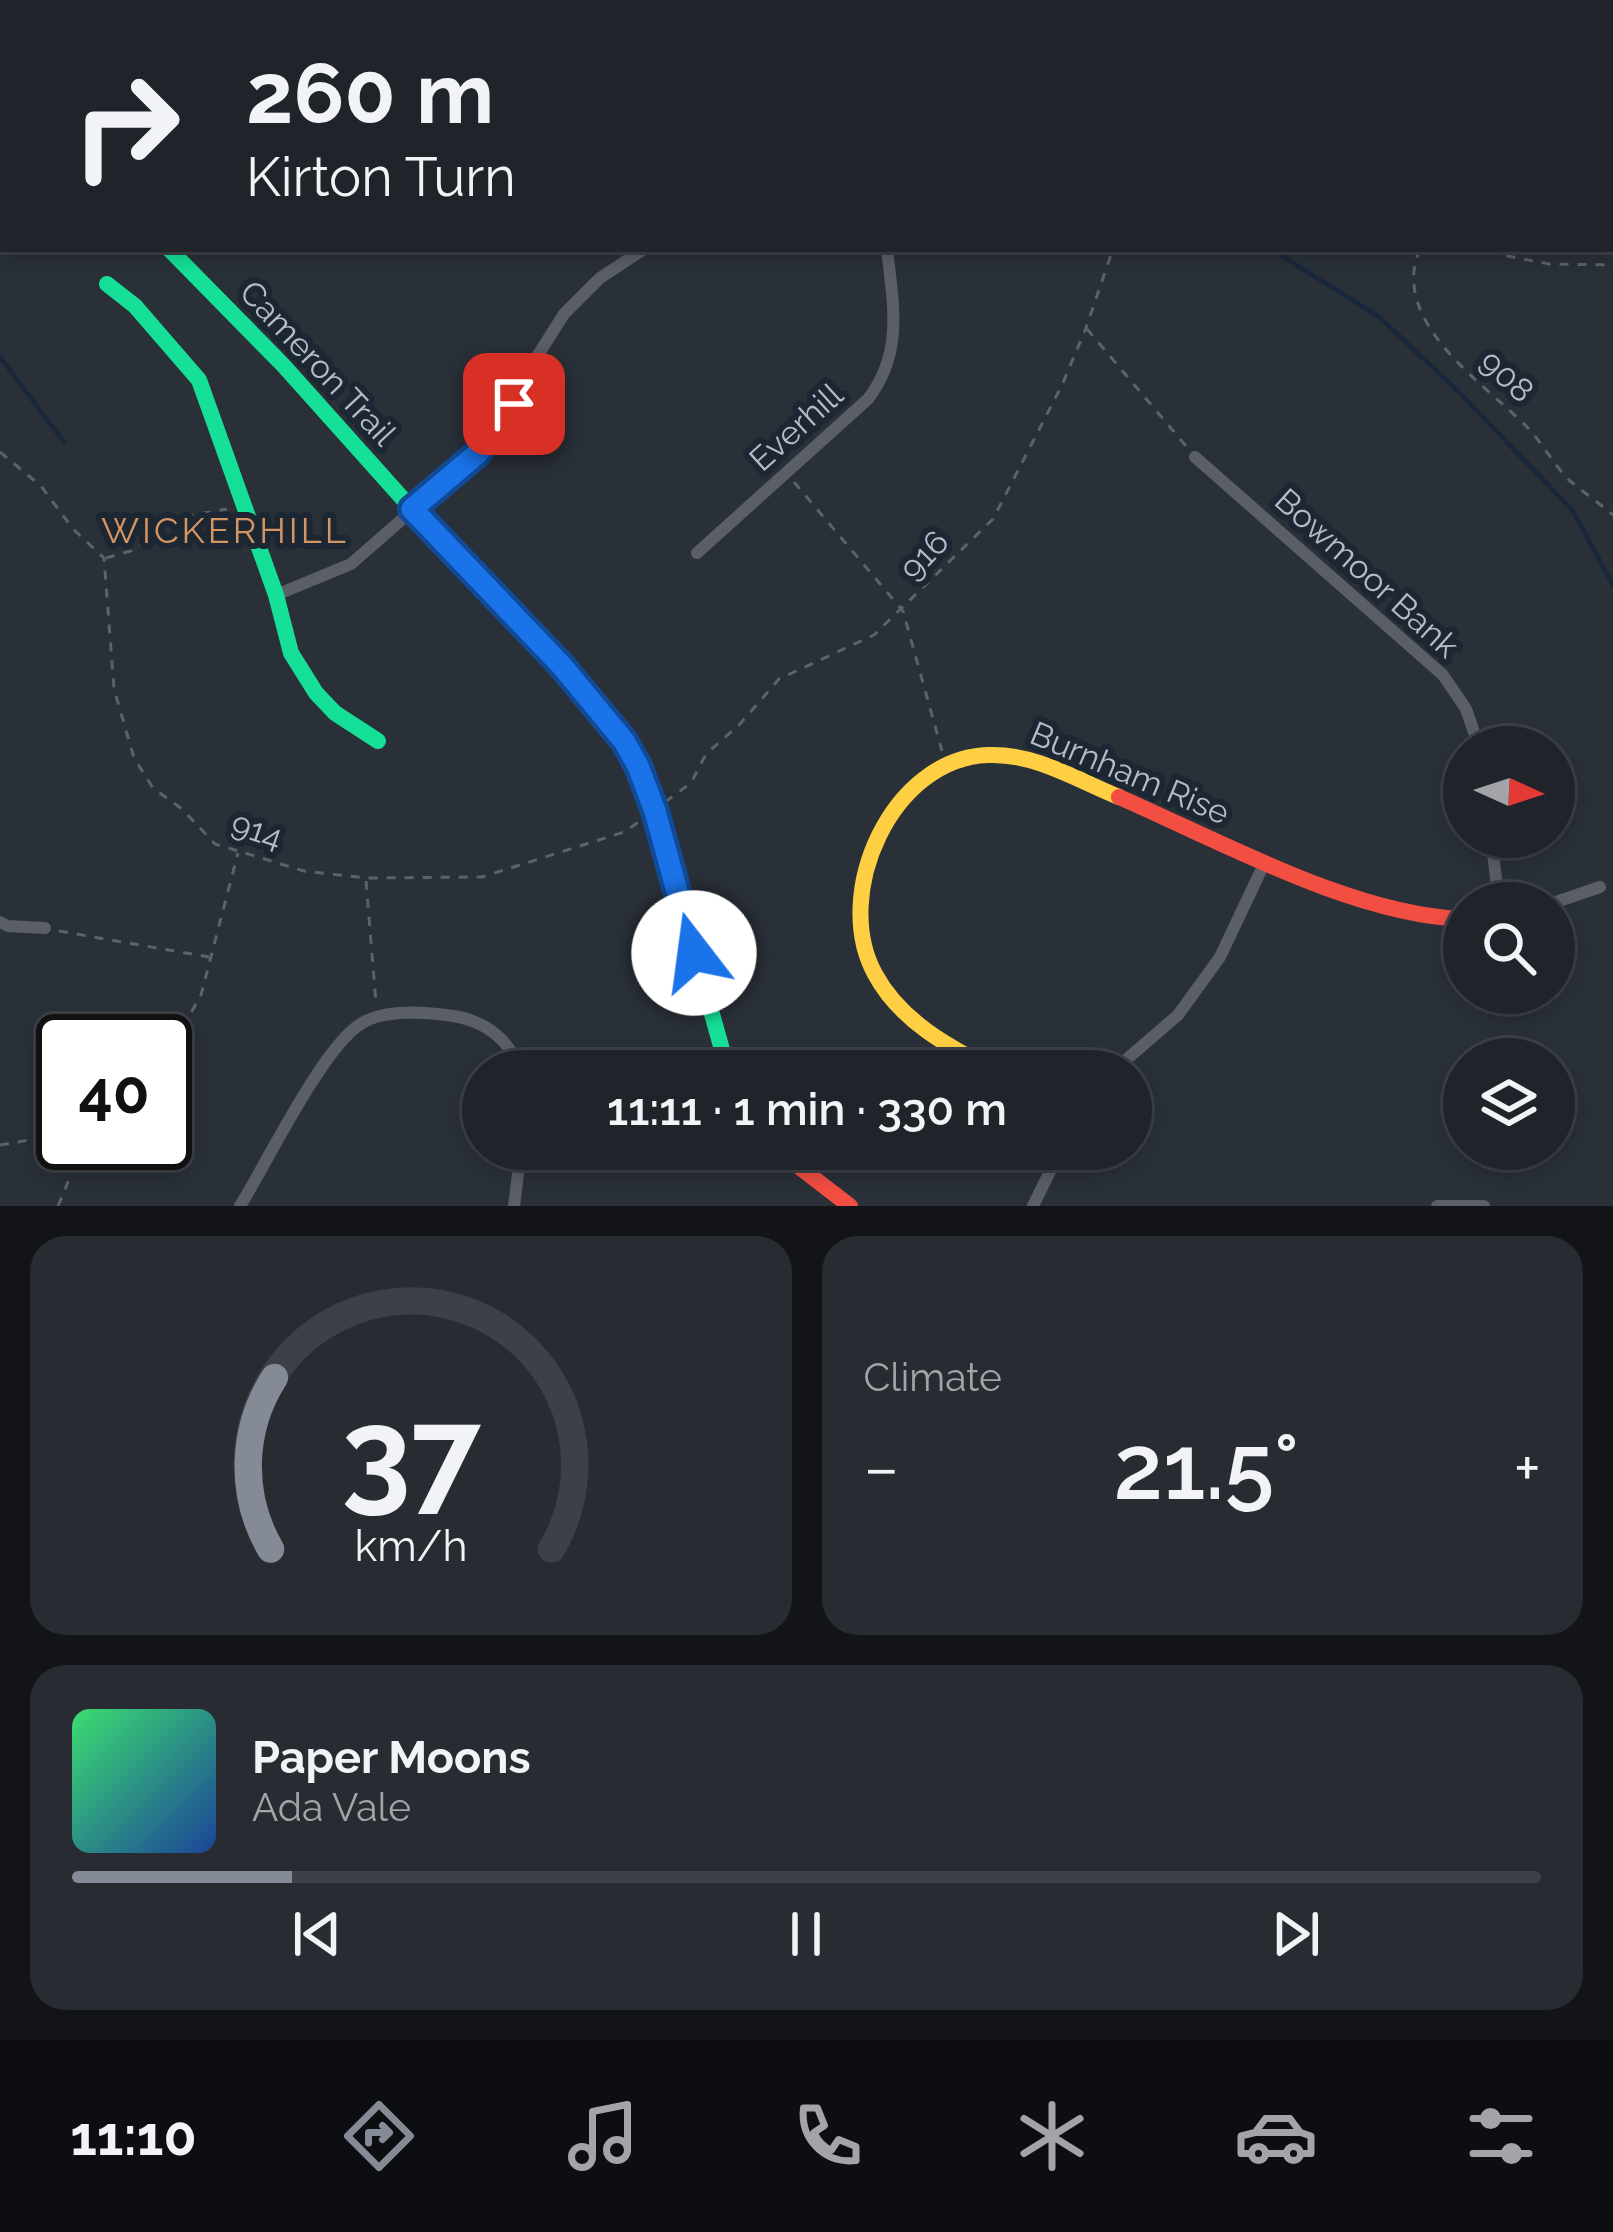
<!DOCTYPE html>
<html lang="en">
<head>
<meta charset="utf-8">
<style>
	:root { --surface:#20242a; --page:#282c32; --text:#f1f3f6; --muted:#a2a4a8; --line:#3d4147; --accent:#848b96 }
	body { margin:0; font-family:Raleway,sans-serif; background:var(--page); color:var(--text); height:100vh; display:flex; flex-direction:column; font-size:45px; white-space:nowrap }
	* { box-sizing:border-box; margin:0 }
	p { font-size:39px; color:var(--muted) }
	.icon { flex:none; width:66px; height:66px; fill:none; stroke:currentColor; stroke-width:2; stroke-linecap:round; stroke-linejoin:round }
	.map { position:relative; height:1206px; overflow:hidden }
	.details { display:flex; flex-direction:column; gap:30px; padding:30px; background:#121417; flex:1 }
	.details>* { flex:none }
	.hud { position:absolute; left:0px; top:0px; width:1614px; height:252px; box-shadow:0 6px 18px #0003,0 0 0 3px var(--line); background:#20242a; color:var(--text); overflow:hidden }
	.needle { width:78px; rotate:93deg }
	.tools { position:absolute; left:1443px; top:726px; display:grid; gap:24px }
	.tools a { display:grid; place-items:center; width:132px; height:132px; border-radius:50%; background:var(--surface); box-shadow:0 6px 18px #0003,0 0 0 3px var(--line); font-size:60px }
	.speed { position:absolute; left:36px; top:1014px; display:flex; gap:24px; font-size:60px; font-weight:700; text-align:center }
	.speed>* { display:grid; place-content:center; width:156px; height:156px; border-radius:50%; background:var(--surface); box-shadow:0 6px 18px #0003,0 0 0 3px var(--line); line-height:1 }
	.speed .limit { border:6px solid #111; border-radius:18px; background:#fff; color:#111 }
	.pin { position:absolute; display:grid; place-items:center; width:102px; height:102px; color:#fff; margin:-51px; border-radius:24px; box-shadow:0 6px 18px #0006 }
	.me { position:absolute; width:132px; margin:-66px; rotate:345deg; stroke-linejoin:round; filter:drop-shadow(0 0 9px #0008) }
	.turn { display:flex; align-items:center; gap:42px; height:252px; padding:0 48px; font-size:54px }
	.turn .icon { width:156px; height:156px; stroke-width:2.5 }
	.turn b { display:block; font-size:84px; line-height:102px }
	.big { font-size:90px; font-weight:600; line-height:1.1 }
	.details .widget { flex:1; display:flex; flex-direction:column; justify-content:center; gap:18px; min-width:0; padding:0 42px; border-radius:36px; background:var(--page) }
	.details .dial { align-items:center; gap:0 }
	.dial svg { height:312px; overflow:visible; fill:none; stroke:var(--line); stroke-width:7; stroke-linecap:round; text-anchor:middle }
	.dial text { fill:var(--text); stroke:none }
	.song { display:flex; align-items:center; gap:36px }
	.cover { width:144px; height:144px; border-radius:18px; background:linear-gradient(135deg,hsl(140 70% 55%),hsl(220 70% 35%)) }
	.played { height:12px; border-radius:6px; background:linear-gradient(90deg,var(--accent) 15%,var(--line) 15%) }
	.keys { display:flex; justify-content:space-around; direction:ltr }
	.heat { display:flex; justify-content:space-between; align-items:center; font-size:66px; direction:ltr }
	.details .tiles { flex:1; display:grid; gap:30px; grid-template-columns:1fr 1fr }
	.widget:last-child { grid-column:span 2 }
	.trip { position:absolute; left:462px; top:1050px; width:690px; height:120px; border-radius:60px; background:var(--surface); box-shadow:0 6px 18px #0003,0 0 0 3px var(--line); font-weight:600; line-height:120px; text-align:center }
	.tabs { display:flex; height:192px; justify-content:space-around; align-items:center; background:#0d0e11; color:var(--muted) }
	.tabs .icon { width:84px; height:84px }
	.tabs .current { color:var(--accent) }
	.tabs b { font-size:54px; color:var(--text) }
	.map>svg:first-child { display:block }
</style>
</head>
<body>
<div class="map">
<svg width="1613" height="1206" viewBox="0 0 1613 1206">
	<rect width="100%" height="100%" fill="#2a3038"/>
	<g fill="none" stroke-linecap="round" stroke-linejoin="round">
		<path stroke="#19273c" stroke-width="4.5" d="M1055 0 1056 3
			M1271 249 1378 316 1458 391 1573 511 1613 585
			M0 357 64 442"/>
		<path stroke="#5c6268" stroke-width="3" stroke-dasharray="9 9" stroke-linecap="butt" d="M362 0 364 3
			M1083 0 1085 3
			M550 3 551 0
			M1420 249C1388 322 1485 384 1528 428 1543 444 1554 465 1569 480 1583 492 1599 503 1613 515
			M1471 249 1549 264 1613 265
			M1087 329 1186 446
			M0 452 41 486 73 529 104 558 114 689 134 758 153 788 182 809 215 844 304 871 366 878 482 877 624 832 643 819
			M794 482 903 611 942 751
			M106 558 134 550 176 518 227 509
			M665 802 691 783 706 754 739 725 779 679 874 635 993 519 1062 385 1086 328 1113 249
			M366 881 376 1003
			M59 931 209 957
			M165 1059 201 995 238 853
			M0 1145 63 1134
			M58 1206 81 1151 90 1143"/>
		<path stroke="#5a5e66" stroke-width="12" d="M835 0 837 3
			M1249 0 1252 3
			M138 3V0
			M338 3 343 0
			M1511 3 1512 0
			M1611 125 1613 126
			M1195 457 1443 675 1466 709 1479 747
			M697 553 868 399C904 352 893 304 887 249
			M276 595 351 564 478 453 503 421 531 366 564 314 600 278 644 249
			M1491 837 1499 903
			M1553 903 1600 887
			M0 922 8 926 45 928
			M1113 1071 1178 1015 1220 957 1265 862
			M240 1206C267 1163 323 1046 362 1023 386 1009 427 1012 453 1016 486 1021 510 1040 520 1071
			M514 1206 521 1149
			M1033 1206 1061 1149
			M1437 1206H1484"/>
		<path stroke="#16e098" stroke-width="16" d="M0 169H3
			M169 249 283 365 412 509 562 666 624 741 655 811 728 1071
			M107 284 135 306 199 380 276 595 291 653 316 693 335 713 378 741"/>
		<path stroke="#ffcf43" stroke-width="16" d="M995 1071C949 1047 900 1021 875 974 831 894 892 758 988 755 1035 753 1077 780 1119 797"/>
		<path stroke="#f24e42" stroke-width="16" d="M1119 797C1220 841 1355 916 1464 919
			M776 1149 850 1206"/>
	</g>
	<g fill="none" stroke-linecap="round" stroke-linejoin="round">
		<g stroke="#114b97" stroke-width="30">
			<path id="route" d="M514 404 478 453 412 509 562 666 624 741 638 766 655 811 694 953"/>
		</g>
		<use href="#route" stroke="#1a73e8" stroke-width="21"/>
	</g>
	<g text-anchor="middle" dominant-baseline="central" stroke-width="12" stroke-linejoin="round" paint-order="stroke">
		<g font-size="33" fill="#b4bcc9" stroke="#1d2633">
			<text transform="translate(318 363) rotate(47)">Cameron Trail</text>
			<text transform="translate(1507 376) rotate(43)">908</text>
			<text transform="translate(796 427) rotate(-42)">Everhill</text>
			<text transform="translate(924 555) rotate(-46)">916</text>
			<text transform="translate(1367 573) rotate(42)">Bowmoor Bank</text>
			<text transform="translate(1130 773) rotate(23)">Burnham Rise</text>
			<text transform="translate(257 830) rotate(19)">914</text>
		</g>
		<g font-size="36" letter-spacing="3" fill="#d59563" stroke="#1d2633">
			<text x="225" y="530">WICKERHILL</text>
		</g>
	</g>
</svg>
<div class="tools">
<a><svg class="needle" viewBox="-14 -14 28 28"><path d="M0-13l5 13h-10z" fill="#e53935"/><path d="M0 13l5-13h-10z" fill="#a2a4a8"/></svg></a>
<a><svg class="icon" aria-label="search" viewBox="0 0 24 24"><circle cx="10" cy="10" r="6"/><path d="M15 15l6 6"/></svg></a>
<a><svg class="icon" aria-label="layers" viewBox="0 0 24 24"><path d="M12 4l9 5-9 5-9-5zM3 14l9 5 9-5"/></svg></a>
</div>
<div class="speed"><div class="limit">40</div></div>
<div class="pin" style="left:514px;top:404px;background:#d93025"><svg class="icon" aria-label="arrive" viewBox="0 0 24 24"><path d="M6 21V4h12l-3 4 3 4H6"/></svg></div>
<svg class="me" style="left:694px;top:953px" viewBox="-20 -20 40 40"><circle r="19" fill="#fff"/><path d="M0-13L10 11 0 6-10 11z" fill="#1a73e8"/></svg>
<div class="trip">11:11 · 1 min · 330 m</div>
<div class="hud">
<div class="turn"><svg class="icon" aria-label="right" viewBox="0 0 24 24"><path d="M7 20v-9h11M14 6l5 5-5 5"/></svg><div><b>260 m</b>Kirton Turn</div></div>
</div>
</div>
<section class="details">
<div class="tiles">
<div class="widget dial"><svg viewBox="0 0 100 80">
<path d="M14 69A42 42 0 1 1 86 69"/>
<path d="M14 69A42 42 0 0 1 15 25" stroke="#848b96"/>
<text x="50" y="56" font-size="32" font-weight="700">37</text>
<text x="50" y="72" font-size="11">km/h</text>
</svg></div>
<div class="widget"><p>Climate</p>
<div class="heat"><a>−</a><b class="big">21.5°</b><a>+</a></div>
</div>
<div class="widget">
<div class="song"><i class="cover"></i><div><b>Paper Moons</b><p>Ada Vale</p></div></div>
<div class="played"></div>
<div class="keys"><svg class="icon" aria-label="previous" viewBox="0 0 24 24"><path d="M18 5L8 12l10 7zM5 5v14"/></svg><svg class="icon" aria-label="pause" viewBox="0 0 24 24"><path d="M8 5v14M16 5v14"/></svg><svg class="icon" aria-label="next" viewBox="0 0 24 24"><path d="M6 5l10 7-10 7zM19 5v14"/></svg></div>
</div>
</div>
</section>
<nav class="tabs">
<b>11:10</b>
<svg class="icon current" aria-label="directions" viewBox="0 0 24 24"><path d="M12 3l9 9-9 9-9-9zM9 14v-3h6M13 9l2 2-2 2"/></svg>
<svg class="icon" aria-label="music" viewBox="0 0 24 24"><path d="M9 18V5l10-2v13"/><circle cx="6" cy="18" r="3"/><circle cx="16" cy="16" r="3"/></svg>
<svg class="icon" aria-label="phone" viewBox="0 0 24 24"><path d="M5 4h4l2 5-3 2q2 4 5 5l2-3 5 2v4C11 20 4 13 5 4z"/></svg>
<svg class="icon" aria-label="climate" viewBox="0 0 24 24"><path d="M12 3v18M4 7l16 10M4 17L20 7"/></svg>
<svg class="icon" aria-label="car" viewBox="0 0 24 24"><path d="M5 17H2v-5l4-1 3-4h7l3 4 3 1v5h-3M9 17h6M6 11h13"/><circle cx="7" cy="17" r="2"/><circle cx="17" cy="17" r="2"/></svg>
<svg class="icon" aria-label="filters" viewBox="0 0 24 24"><path d="M4 7h16M4 17h16"/><circle cx="9" cy="7" r="2"/><circle cx="15" cy="17" r="2"/></svg>
</nav>
</body>
</html>
